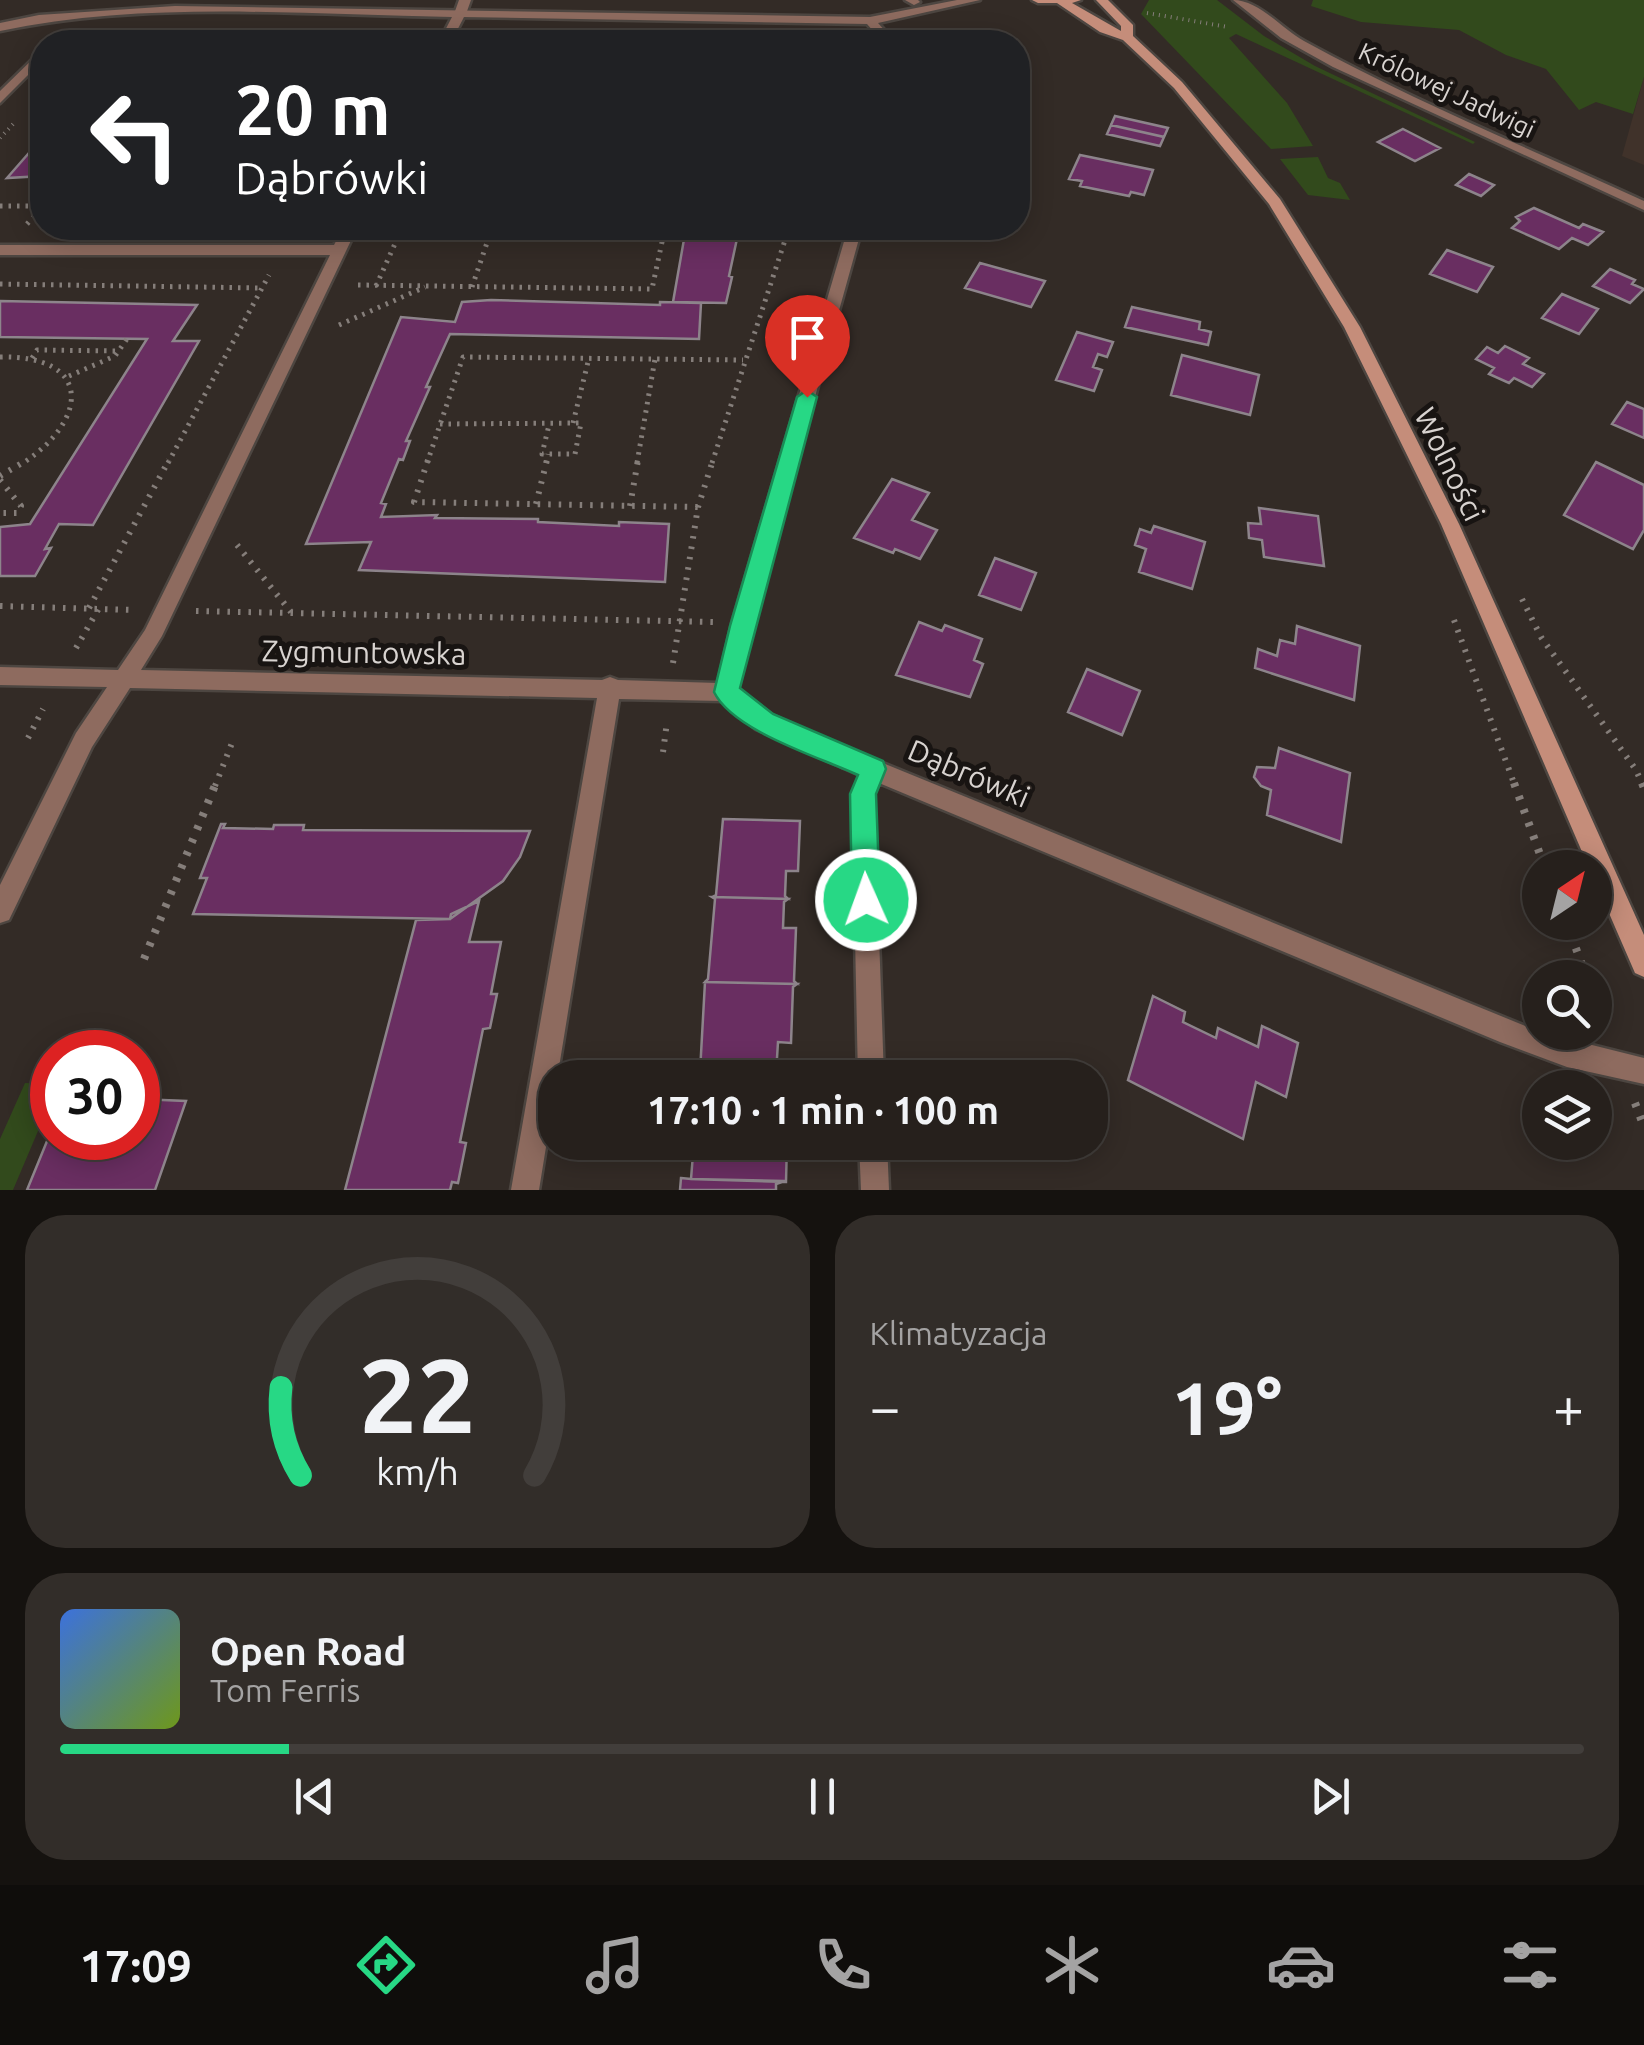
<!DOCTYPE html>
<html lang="pl">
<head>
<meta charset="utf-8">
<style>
	:root { --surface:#26201c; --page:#322d29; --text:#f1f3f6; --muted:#a4a3a3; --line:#423e3b; --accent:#27d885 }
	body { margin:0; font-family:Ubuntu,sans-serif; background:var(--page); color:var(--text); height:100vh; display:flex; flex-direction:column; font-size:38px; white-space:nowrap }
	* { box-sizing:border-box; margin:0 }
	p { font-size:32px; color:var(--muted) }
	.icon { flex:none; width:55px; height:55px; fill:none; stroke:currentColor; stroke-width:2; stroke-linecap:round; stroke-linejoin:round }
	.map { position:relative; height:1190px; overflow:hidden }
	.sheet { display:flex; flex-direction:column; gap:25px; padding:25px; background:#15120f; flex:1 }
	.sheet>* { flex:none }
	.banner { position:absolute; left:30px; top:30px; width:1000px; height:210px; border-radius:40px; box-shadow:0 5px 25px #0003,0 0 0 2px var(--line); background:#202124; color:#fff; overflow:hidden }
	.needle { width:65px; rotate:35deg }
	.fabs { position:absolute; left:1522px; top:850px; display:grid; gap:20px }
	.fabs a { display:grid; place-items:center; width:90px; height:90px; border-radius:50%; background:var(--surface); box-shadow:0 5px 25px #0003,0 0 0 2px var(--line); font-size:50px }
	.speed { position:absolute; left:30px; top:1030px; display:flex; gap:20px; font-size:50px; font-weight:700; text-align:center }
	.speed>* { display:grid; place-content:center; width:130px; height:130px; border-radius:50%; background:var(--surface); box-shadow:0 5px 25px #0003,0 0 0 2px var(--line); line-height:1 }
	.speed .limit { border:15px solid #d22; background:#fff; color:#111 }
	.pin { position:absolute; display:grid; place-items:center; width:85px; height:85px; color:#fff; margin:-102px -42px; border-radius:50% 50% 50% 0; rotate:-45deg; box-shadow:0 0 10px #0007 }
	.pin .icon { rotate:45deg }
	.me { position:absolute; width:110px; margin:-55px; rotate:358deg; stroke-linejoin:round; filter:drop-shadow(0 0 8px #0008) }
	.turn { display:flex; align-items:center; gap:35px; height:210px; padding:0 40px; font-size:45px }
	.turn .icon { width:130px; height:130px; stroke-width:2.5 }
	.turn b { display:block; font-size:70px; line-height:85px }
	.big { font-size:75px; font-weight:700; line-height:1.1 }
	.sheet .tile { flex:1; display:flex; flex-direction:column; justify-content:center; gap:15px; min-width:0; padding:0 35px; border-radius:40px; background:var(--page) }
	.sheet .dial { align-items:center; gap:0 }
	.dial svg { height:260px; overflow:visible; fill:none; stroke:var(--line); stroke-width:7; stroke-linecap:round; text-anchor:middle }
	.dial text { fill:var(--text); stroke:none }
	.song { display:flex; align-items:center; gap:30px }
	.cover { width:120px; height:120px; border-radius:15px; background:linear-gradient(135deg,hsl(220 70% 55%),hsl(80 70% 35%)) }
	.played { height:10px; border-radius:5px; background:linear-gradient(90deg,var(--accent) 15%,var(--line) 15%) }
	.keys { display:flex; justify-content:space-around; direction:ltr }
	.heat { display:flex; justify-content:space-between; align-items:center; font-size:55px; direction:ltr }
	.sheet .tiles { flex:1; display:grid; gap:25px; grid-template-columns:1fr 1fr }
	.tile:last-child { grid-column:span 2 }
	.trip { position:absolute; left:538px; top:1060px; width:570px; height:100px; border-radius:40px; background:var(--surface); box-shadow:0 5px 25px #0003,0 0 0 2px var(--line); font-weight:700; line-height:100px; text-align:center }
	.dock { display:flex; height:160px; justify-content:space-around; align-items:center; background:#0f0d0b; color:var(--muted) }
	.dock .icon { width:70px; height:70px }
	.dock .current { color:var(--accent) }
	.dock b { font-size:45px; color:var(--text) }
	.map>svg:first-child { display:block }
</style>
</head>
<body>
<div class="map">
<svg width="1644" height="1190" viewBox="0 0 1644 1190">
	<rect width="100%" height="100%" fill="#332b26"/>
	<path fill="#40322a" d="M1644 77V165L1622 156Z"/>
	<path fill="#324a1c" d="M1149 0H1217L1264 36 1315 66 1475 142 1473 144 1236 34 1229 38 1287 103 1313 146 1271 149 1141 14Z
		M1313 0H1644V77L1633 114 1596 102 1579 110 1546 69 1506 55 1459 30 1361 22 1311 6Z
		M1318 157 1328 178 1340 183 1350 200 1308 195 1280 159Z
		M25 1083 52 1084V1098L13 1190H0V1139Z"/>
	<path fill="#692e61" stroke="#8d848b" stroke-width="2.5" d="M1115 116 1168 128 1164 137 1111 125Z
		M1111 125 1164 137 1160 146 1107 134Z
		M1403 129 1440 148 1415 161 1378 142Z
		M42 138V176L7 178Z
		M1080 155 1153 170 1144 195 1131 192 1129 196 1080 186 1082 181 1069 179Z
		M1469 174 1494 185 1481 196 1456 185Z
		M1534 208 1579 228 1583 224 1603 232 1588 245 1572 238 1559 249 1512 228 1520 221 1516 217Z
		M686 228H736L735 234H738L729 276 732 277 726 303 673 302Z
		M1447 250 1493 267 1477 292 1430 274Z
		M980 263 1045 281 1031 307 965 288Z
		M1610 269 1635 280 1632 284 1644 289 1630 303 1593 286Z
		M1562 294 1598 309 1579 334 1542 318Z
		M491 300 660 305V302L701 303 699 339 450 334 426 387H430L406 441H410L403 460 399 459 381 503 386 504 381 517 437 515 435 518 538 519V522L619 526V522L669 524 665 582 359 570 371 542 306 544 401 317 455 322 462 302Z
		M0 301 197 305 173 341H199L93 525 59 524 45 549 51 548 35 576H0V527L30 524 147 339 0 337Z
		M1132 307 1200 322 1199 329 1211 332 1208 345 1125 327Z
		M1077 332 1113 342 1107 357 1098 354 1093 367 1102 370 1094 391 1056 380Z
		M1505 346 1529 358 1523 364 1544 374 1532 387 1514 378 1509 383 1489 374 1494 368 1476 359 1487 347 1498 353Z
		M1182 355 1259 375 1250 415 1171 395Z
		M1627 402 1644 409V438L1612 424Z
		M1596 462 1644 485V530L1633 549 1564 515Z
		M892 479 929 493 912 520 937 530 920 559 895 549 893 553 854 538Z
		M1259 508 1318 516 1324 566 1264 557 1262 540 1249 538 1248 523 1261 524Z
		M1154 526 1205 542 1192 589 1139 572 1146 549 1135 545 1140 529 1151 533Z
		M995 558 1036 573 1021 610 979 595Z
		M919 622 942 631 945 625 982 639 974 660 983 664 970 697 896 675Z
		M1297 626 1360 646 1354 700 1255 668 1258 649 1277 656 1280 640 1295 644Z
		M1087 669 1140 691 1122 735 1068 712Z
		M1279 748 1350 773 1341 842 1267 815 1271 790 1261 786 1254 777 1257 767 1275 768Z
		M723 819 800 821 798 871H786L785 896 788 899 712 897 716 895Z
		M221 824H225L223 828 273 829 274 825H304L303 830 530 831 520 857 503 881 450 919 193 914 207 878H200Z
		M712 897 788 899 784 902 783 928H796L794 981 797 984 705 982 708 979 715 899Z
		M479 901 469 942H501L491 994H497L490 1028 483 1029 460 1142 466 1143 458 1183 452 1182 450 1190H345L416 920 450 919 451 914Z
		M705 982 797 984 793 987 791 1043 778 1042 776 1074 780 1073V1077L696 1076 700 1072Z
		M1153 996 1185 1012 1183 1022 1216 1038 1218 1028 1258 1047 1262 1026 1298 1043 1286 1097 1256 1082 1243 1139 1128 1080Z
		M138 1099 186 1101 155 1190H27L52 1129V1138H138Z
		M694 1142H787L786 1182 691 1179Z
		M681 1178 691 1179 785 1181 776 1184V1190H680Z"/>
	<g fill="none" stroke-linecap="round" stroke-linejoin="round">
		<g stroke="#4d4641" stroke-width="5">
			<path id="service" d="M459 0H471L466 14 460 17 454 14Z
				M905 0H918L920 2 914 5Z"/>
		</g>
		<g stroke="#4d4641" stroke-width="5">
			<path id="minor" d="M957 0H980L878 23 895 42H883L867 24 464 17 451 42H439L452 17C303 15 147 0 0 31V23L39 15 175 6 870 17Z
				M1233 0C1259 0 1282 29 1304 41 1413 101 1531 149 1644 201V210L1333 67 1281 38Z
				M42 50V61L0 103V91Z
				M343 228H357L162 636 141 670 602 680 610 677 618 680 718 683 732 623 848 228H862L752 623 738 689 772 715 829 741 1540 1032 1644 1058V1084L1567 1067 1500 1042 879 783 874 794 884 1078H858L852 794 860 775 756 729 723 701 619 699 539 1190H511L597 698 130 688 92 747 9 920 0 923V885L76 733 107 687 0 685V667L118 670 145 630 330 255H0V245H334Z
				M859 1142H887L889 1190H861Z"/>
		</g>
		<g stroke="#4d4641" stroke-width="5">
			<path id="secondary" d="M1032 0H1081L1072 3 1121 31V26L1096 0H1108L1133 25V36L1182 82 1280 199 1360 327 1459 524 1644 935V977L1635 973 1595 881V868H1589L1441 524 1344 327 1269 204 1174 88 1123 40 1100 32 1057 3H1038Z"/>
		</g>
		<path stroke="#857e7a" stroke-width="4" stroke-dasharray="1 5" stroke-linecap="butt" d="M1147 13 1228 27
			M0 138 16 121"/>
		<path stroke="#857e7a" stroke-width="5" stroke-dasharray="2.5 6" stroke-linecap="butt" d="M0 206H42
			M27 224 42 207
			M0 284 262 288
			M358 285 652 289 665 228
			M376 286 402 228
			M472 287 492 228
			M339 325 425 287
			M0 357C92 355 90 419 23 463
			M32 358 37 350 119 351
			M69 376 115 356 127 339
			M573 423 589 358
			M440 424 581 423 575 454H542L549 425
			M168 463 269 275
			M427 463 463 357 743 360
			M546 463 548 454
			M637 463 655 359
			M712 463 789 228"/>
		<path stroke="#857e7a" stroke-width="6" stroke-dasharray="2.5 8" stroke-linecap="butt" d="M428 460 414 502 698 507
			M0 476 27 460
			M0 480 21 506 17 513H0
			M536 504 547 460
			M630 506 638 460
			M237 545 291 612
			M1522 599 1541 637 1636 770 1643 786
			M0 606 134 610
			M89 608 169 460
			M196 611 714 622
			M1454 620 1515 786
			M76 648 99 608
			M673 663 698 507 713 460
			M28 738 43 709
			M663 752 667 722
			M215 786 232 743"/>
		<path stroke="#857e7a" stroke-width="8" stroke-dasharray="4 10" stroke-linecap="butt" d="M1514 783 1545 868
			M1642 783 1644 788
			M1566 922 1587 978
			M144 959 216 783
			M1595 999 1605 1025
			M1635 1103 1644 1127"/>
		<use href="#service" fill="#8e6b5f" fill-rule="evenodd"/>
		<use href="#minor" fill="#8e6b5f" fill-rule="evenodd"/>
		<use href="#secondary" fill="#c58d7a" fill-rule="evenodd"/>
	</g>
	<path fill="#27d885" stroke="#198c56" stroke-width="2.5" d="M807 390 817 397 740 688 773 714 883 761 886 769 876 794 880 900 876 910 866 914 856 910 852 900 850 794 858 775C819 757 733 731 714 692L730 626 797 397Z"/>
	<g text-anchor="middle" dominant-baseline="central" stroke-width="10" stroke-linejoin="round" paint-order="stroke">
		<g font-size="25" fill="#d8d3d0" stroke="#181412">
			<text transform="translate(1447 90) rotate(25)">Królowej Jadwigi</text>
		</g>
		<g font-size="30" fill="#d8d3d0" stroke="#181412">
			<text transform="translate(1450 464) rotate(64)">Wolności</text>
			<text transform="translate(364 652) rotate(1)">Zygmuntowska</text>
			<text transform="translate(969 773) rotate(23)">Dąbrówki</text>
		</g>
	</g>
</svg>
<div class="fabs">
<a><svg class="needle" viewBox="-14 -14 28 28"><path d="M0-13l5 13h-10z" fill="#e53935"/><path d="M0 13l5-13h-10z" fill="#a4a3a3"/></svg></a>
<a><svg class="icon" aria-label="search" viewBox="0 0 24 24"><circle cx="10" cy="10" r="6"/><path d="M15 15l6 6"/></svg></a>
<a><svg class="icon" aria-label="layers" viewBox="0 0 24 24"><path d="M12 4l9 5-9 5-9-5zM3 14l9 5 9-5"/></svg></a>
</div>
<div class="speed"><div class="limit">30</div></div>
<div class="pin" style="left:807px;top:397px;background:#d93025"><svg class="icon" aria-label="arrive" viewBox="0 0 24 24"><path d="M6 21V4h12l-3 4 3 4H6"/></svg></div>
<svg class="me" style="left:866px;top:900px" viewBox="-20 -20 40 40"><circle r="17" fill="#27d885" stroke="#fff" stroke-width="3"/><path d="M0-11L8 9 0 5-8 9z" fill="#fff"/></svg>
<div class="trip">17:10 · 1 min · 100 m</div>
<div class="banner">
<div class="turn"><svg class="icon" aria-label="left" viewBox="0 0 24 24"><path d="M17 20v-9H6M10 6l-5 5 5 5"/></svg><div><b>20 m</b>Dąbrówki</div></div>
</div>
</div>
<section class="sheet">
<div class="tiles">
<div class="tile dial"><svg viewBox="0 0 100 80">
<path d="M14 69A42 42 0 1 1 86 69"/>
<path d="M14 69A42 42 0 0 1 8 42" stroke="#27d885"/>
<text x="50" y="56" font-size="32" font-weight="700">22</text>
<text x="50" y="72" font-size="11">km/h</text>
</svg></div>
<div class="tile"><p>Klimatyzacja</p>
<div class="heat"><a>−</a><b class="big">19°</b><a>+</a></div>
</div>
<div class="tile">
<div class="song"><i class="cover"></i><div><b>Open Road</b><p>Tom Ferris</p></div></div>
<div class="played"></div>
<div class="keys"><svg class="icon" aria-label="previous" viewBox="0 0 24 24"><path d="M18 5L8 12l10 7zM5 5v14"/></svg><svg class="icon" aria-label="pause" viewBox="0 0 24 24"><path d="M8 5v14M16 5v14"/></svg><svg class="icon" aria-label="next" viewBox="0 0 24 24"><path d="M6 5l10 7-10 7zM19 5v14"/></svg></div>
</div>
</div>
</section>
<nav class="dock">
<b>17:09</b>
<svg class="icon current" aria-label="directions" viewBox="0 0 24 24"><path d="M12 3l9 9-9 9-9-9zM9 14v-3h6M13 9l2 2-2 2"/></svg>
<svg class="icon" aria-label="music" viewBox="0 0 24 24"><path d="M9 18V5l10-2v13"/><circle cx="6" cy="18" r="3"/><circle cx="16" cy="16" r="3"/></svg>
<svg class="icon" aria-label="phone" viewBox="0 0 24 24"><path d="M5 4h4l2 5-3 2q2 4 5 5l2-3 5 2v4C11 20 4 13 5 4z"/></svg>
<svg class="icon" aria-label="climate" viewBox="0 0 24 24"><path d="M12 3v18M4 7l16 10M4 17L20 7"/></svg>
<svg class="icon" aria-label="car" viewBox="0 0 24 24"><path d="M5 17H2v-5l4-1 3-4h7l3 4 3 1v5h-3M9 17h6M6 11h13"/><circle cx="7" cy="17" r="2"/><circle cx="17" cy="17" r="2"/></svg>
<svg class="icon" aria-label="filters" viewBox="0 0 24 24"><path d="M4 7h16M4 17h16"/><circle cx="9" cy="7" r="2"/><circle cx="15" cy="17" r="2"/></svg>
</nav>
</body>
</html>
